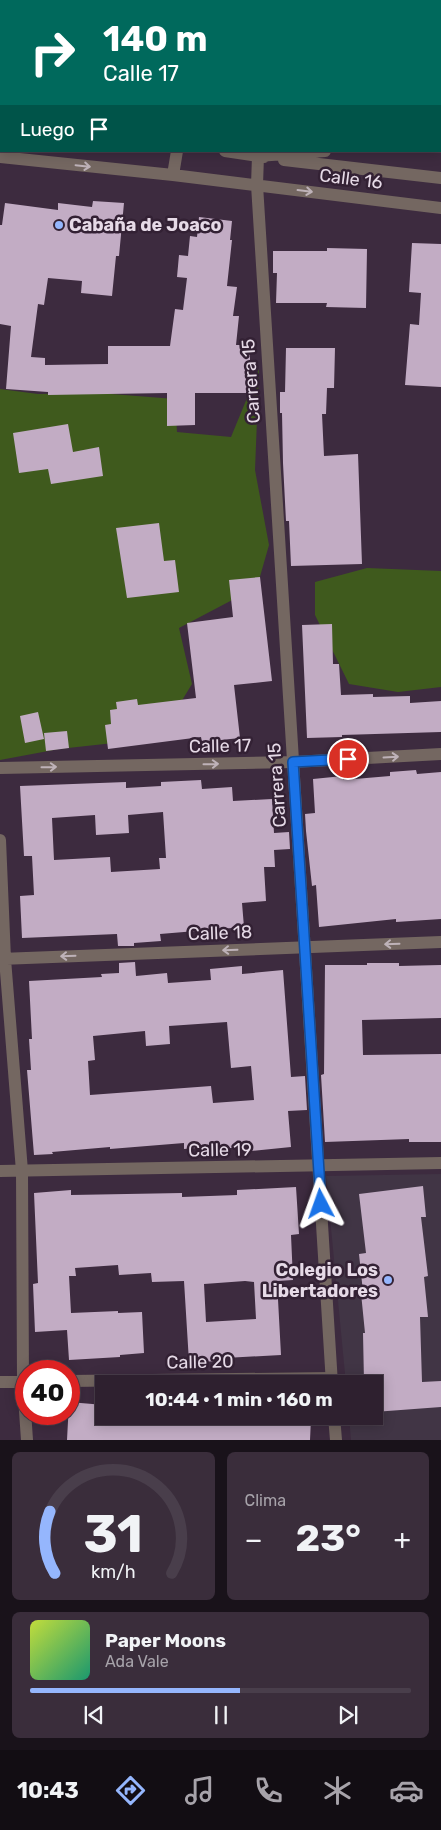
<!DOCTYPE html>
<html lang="es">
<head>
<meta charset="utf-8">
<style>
	:root { --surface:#2e202f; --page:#3a2d3b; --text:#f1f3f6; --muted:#a7a3aa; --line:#493e4b; --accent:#95b6fd }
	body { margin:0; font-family:Rubik,sans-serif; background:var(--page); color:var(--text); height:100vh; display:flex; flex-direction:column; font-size:19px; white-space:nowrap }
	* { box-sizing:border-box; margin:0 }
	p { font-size:16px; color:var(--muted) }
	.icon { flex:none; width:28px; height:28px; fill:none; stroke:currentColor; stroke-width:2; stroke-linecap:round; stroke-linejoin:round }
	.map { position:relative; height:1440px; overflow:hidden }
	.side { display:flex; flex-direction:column; gap:12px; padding:12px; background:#19121a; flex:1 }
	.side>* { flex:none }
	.banner { position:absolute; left:0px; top:0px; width:441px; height:152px; box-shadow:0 2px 12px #0003,0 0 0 1px var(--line); background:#00695c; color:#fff; overflow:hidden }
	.speed { position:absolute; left:15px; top:1360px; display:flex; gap:10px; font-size:25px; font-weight:700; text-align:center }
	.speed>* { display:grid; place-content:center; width:65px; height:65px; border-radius:50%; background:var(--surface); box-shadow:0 2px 12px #0003,0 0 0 1px var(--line); line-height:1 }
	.speed .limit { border:8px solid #d22; background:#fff; color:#111 }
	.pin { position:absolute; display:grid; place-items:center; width:42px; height:42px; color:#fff; margin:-21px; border:2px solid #fff; border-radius:50%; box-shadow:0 1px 5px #0007 }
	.me { position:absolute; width:55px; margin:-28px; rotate:356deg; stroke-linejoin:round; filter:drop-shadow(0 0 4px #0008) }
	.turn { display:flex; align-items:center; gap:18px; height:105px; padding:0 20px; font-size:22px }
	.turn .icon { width:65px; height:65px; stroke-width:2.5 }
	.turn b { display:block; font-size:35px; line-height:42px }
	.then { display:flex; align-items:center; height:48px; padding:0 20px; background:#0003; gap:10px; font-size:19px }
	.big { font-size:38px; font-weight:700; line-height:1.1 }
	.side .card { flex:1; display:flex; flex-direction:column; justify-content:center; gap:8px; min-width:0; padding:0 18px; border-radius:8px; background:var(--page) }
	.side .dial { align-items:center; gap:0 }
	.dial svg { height:130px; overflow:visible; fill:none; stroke:var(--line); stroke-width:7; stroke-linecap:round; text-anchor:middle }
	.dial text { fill:var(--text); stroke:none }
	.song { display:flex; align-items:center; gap:15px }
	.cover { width:60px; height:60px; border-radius:8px; background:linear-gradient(135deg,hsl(70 70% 55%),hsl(160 70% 35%)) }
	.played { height:5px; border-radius:2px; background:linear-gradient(90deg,var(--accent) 55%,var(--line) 55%) }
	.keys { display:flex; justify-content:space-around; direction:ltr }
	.heat { display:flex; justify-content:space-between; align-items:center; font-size:28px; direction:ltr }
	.side .tiles { flex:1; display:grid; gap:12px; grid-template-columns:1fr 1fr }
	.card:last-child { grid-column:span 2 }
	.trip { position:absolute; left:95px; top:1375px; width:288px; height:50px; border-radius:0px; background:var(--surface); box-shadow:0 2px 12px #0003,0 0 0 1px var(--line); font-weight:700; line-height:50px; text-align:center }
	.dock { display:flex; height:80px; justify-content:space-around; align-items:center; background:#120d13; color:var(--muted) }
	.dock .icon { width:35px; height:35px }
	.dock .selected { color:var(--accent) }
	.dock b { font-size:22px; color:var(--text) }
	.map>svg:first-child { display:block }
</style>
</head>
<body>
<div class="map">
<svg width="441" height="1440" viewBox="0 0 441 1440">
	<rect width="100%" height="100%" fill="#3d2b3f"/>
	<path fill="#413545" d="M441 1174V1440H351L349 1416H374V1384H346L326 1176Z"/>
	<path fill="#3f5a1d" d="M259 369 255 470 269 545 257 587 179 628 192 684 159 738 59 749 0 760V389L38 394 99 393 175 399 177 432 231 437Z
		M367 568 441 571V687L398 692 349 684 315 615V582Z"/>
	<path fill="#c2acc4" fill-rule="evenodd" d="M93 201 124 203 119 256H116L112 296 81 293 82 281 48 278 44 305 38 304 31 357 45 358V365L108 364V346H170L175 309 183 310 187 278 177 277 179 255 188 256 190 236 197 237 199 217 232 221 230 240H232L227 286 237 287 233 316H239L236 345H250V393H195V425L167 426V393L48 395V392L6 389 11 326 0 324V225H2L5 203 58 210V203L92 207Z
		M412 243 441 244V387L405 385 410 324 419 325 421 293 409 292Z
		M327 248 367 249 366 308 326 307 327 303H276L277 273H273V251H327Z
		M286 348H335L334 388H327L326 414H322L324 456 358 454 362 564 291 566 289 521H286L283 463 282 413H280V392H285Z
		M68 424 73 452 99 447 103 476 51 484 48 469 19 473 13 433Z
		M159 523 164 561 175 560 179 592 127 598 116 528Z
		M260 577 272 681 234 685 240 738 202 742 201 737 108 749 105 725 111 724 110 710 117 709 116 702 137 699 138 705 196 698 187 623 233 617 229 580Z
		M332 624 333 664H339L341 695 373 694V697L410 696V703L441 701V732L342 735V737L307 738 302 625Z
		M38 712 44 739 25 743 20 716Z
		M67 731 69 748 46 751 44 733Z
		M416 770 417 774 441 772V919L396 922V919L319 927 316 885 312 886 306 831 305 814 315 813 313 779 343 776V780L390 776V772Z
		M201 780 202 789 232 787 233 801 272 799 274 833 289 832 290 849 274 850 275 867H264L266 901 242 903 244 927 160 934 161 941 134 943V946H118L117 934 22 938 20 896 34 895 32 856H24L20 786 126 782V788L161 786V782ZM163 812 166 858H159L160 869 111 872 110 857 54 860 52 818 95 815 96 835 129 833 128 815Z
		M135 962 136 976 167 973 168 983 211 980 210 969 242 966V974L283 970 291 1077 305 1076 307 1110 288 1111 291 1147 251 1151V1146L220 1149V1146L184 1149V1143L110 1149V1147L52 1152 53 1154 34 1155 27 1070H31L29 1039H32L29 981 102 977 101 974 119 973V963ZM227 1022 231 1068 251 1066 254 1100 213 1103 211 1086 90 1095 88 1061 95 1060 93 1036 145 1031 146 1046 170 1044 169 1026Z
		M367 963H399V966L441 965V1018L362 1020 363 1055 441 1054V1142H409V1139L325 1142 321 1075 324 1074 325 965H367Z
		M423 1186 426 1217H421L428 1276 424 1277 428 1317H420L422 1382 441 1381V1407L374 1412V1382H364L363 1333H365L361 1293 363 1292 359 1254 366 1253 359 1194Z
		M296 1187 299 1234 291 1235 293 1280 277 1281 281 1355 225 1358 226 1361 189 1362 184 1281 152 1282 151 1273 119 1275 118 1265 75 1268 76 1276H69L71 1313 118 1311V1313L142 1312 144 1353 120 1355V1357L69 1360 67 1330 35 1332 33 1284 38 1283 34 1193 71 1190V1195L182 1193V1197L237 1195V1190ZM245 1281 254 1282 256 1319 206 1322 204 1284Z
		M69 1402 104 1405V1416H267L311 1419 310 1440H67Z"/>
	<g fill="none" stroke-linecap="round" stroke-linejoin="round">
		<path stroke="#746761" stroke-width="12" d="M0 768 293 762 441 754
			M0 840 5 959 22 1171 23 1382 27 1440
			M0 959 441 942
			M0 1171 441 1163
			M69 1381 332 1378
			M0 1382H26"/>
		<path stroke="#746761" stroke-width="12" d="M0 126H1
			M440 143H441
			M225 151 264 157
			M325 151 258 156 257 185 332 1384
			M0 157 173 175 441 208
			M284 160 441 178
			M173 175 177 151
			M334 1416 336 1440"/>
	</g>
	<defs><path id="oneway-shaft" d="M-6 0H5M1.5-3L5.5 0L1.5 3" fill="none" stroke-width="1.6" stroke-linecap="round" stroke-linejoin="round" transform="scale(1.25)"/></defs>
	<g stroke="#beb2b8">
		<use href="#oneway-shaft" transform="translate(83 166) rotate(6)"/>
		<use href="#oneway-shaft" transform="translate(305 191) rotate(7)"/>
		<use href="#oneway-shaft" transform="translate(391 757) rotate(-3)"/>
		<use href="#oneway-shaft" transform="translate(211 764) rotate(-1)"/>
		<use href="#oneway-shaft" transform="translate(49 767) rotate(-1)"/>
		<use href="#oneway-shaft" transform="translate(392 944) rotate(178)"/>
		<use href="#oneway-shaft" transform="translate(230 950) rotate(178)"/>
		<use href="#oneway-shaft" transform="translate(68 956) rotate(178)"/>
	</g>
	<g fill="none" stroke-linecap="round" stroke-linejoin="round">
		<g stroke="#114b97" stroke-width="12">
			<path id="route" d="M321 1204 293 762 348 759"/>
		</g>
		<use href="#route" stroke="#1a73e8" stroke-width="9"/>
	</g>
	<g fill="#95b6fd" stroke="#332134" stroke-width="2">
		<circle cx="59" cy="225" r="5"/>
		<circle cx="388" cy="1280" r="5"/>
	</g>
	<g text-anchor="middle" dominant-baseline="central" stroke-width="5" stroke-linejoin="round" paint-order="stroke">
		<g font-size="18" fill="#e6dae7" stroke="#332134">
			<text transform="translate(351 179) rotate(7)">Calle 16</text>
			<text transform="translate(251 381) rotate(-94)">Carrera 15</text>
			<text transform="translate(220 746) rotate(-1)">Calle 17</text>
			<text transform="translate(277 785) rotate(-94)">Carrera 15</text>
			<text transform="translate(220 933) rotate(-2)">Calle 18</text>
			<text transform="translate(220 1150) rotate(-1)">Calle 19</text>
			<text transform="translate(200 1362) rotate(-1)">Calle 20</text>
		</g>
		<g font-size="18" font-weight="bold" fill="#e6dae7" stroke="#332134" text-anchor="start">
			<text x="69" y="225">Cabaña de Joaco</text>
			<text x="378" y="1270" text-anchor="end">Colegio Los<tspan x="378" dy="21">Libertadores</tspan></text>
		</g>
	</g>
</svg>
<div class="speed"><div class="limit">40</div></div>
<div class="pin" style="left:348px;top:759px;background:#d93025"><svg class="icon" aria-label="arrive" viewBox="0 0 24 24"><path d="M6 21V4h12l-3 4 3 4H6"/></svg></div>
<svg class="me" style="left:321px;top:1204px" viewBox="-20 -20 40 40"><path d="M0-17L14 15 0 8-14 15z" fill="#1a73e8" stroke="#fff" stroke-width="4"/></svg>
<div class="trip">10:44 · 1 min · 160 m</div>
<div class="banner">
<div class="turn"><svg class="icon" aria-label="right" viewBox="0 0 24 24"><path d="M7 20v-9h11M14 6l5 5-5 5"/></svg><div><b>140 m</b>Calle 17</div></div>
<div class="then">Luego<svg class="icon" aria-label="arrive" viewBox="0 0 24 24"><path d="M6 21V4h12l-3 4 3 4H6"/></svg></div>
</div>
</div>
<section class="side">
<div class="tiles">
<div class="card dial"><svg viewBox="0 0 100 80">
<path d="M14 69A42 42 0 1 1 86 69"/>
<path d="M14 69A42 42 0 0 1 11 31" stroke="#95b6fd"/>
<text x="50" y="56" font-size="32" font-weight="700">31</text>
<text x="50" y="72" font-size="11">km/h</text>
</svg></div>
<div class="card"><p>Clima</p>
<div class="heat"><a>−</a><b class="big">23°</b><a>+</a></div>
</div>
<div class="card">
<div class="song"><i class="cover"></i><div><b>Paper Moons</b><p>Ada Vale</p></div></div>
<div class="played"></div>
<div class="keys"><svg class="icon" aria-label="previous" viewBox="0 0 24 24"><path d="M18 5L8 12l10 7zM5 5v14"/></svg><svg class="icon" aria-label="pause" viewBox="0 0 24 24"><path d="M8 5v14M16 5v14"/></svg><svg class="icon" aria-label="next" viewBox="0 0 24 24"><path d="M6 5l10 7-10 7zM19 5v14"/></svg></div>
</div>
</div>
</section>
<nav class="dock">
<b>10:43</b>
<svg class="icon selected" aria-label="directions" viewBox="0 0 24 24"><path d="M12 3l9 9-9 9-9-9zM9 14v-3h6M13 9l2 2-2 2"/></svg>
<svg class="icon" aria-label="music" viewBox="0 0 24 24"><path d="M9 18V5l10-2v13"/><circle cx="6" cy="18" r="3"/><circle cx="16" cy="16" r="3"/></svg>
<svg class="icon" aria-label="phone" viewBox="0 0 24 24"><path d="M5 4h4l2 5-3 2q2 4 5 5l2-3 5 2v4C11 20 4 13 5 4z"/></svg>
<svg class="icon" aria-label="climate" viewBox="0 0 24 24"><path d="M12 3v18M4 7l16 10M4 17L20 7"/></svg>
<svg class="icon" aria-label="car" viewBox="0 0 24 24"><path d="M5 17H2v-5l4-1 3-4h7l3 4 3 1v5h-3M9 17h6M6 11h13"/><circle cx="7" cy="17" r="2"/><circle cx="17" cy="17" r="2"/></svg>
</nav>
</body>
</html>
